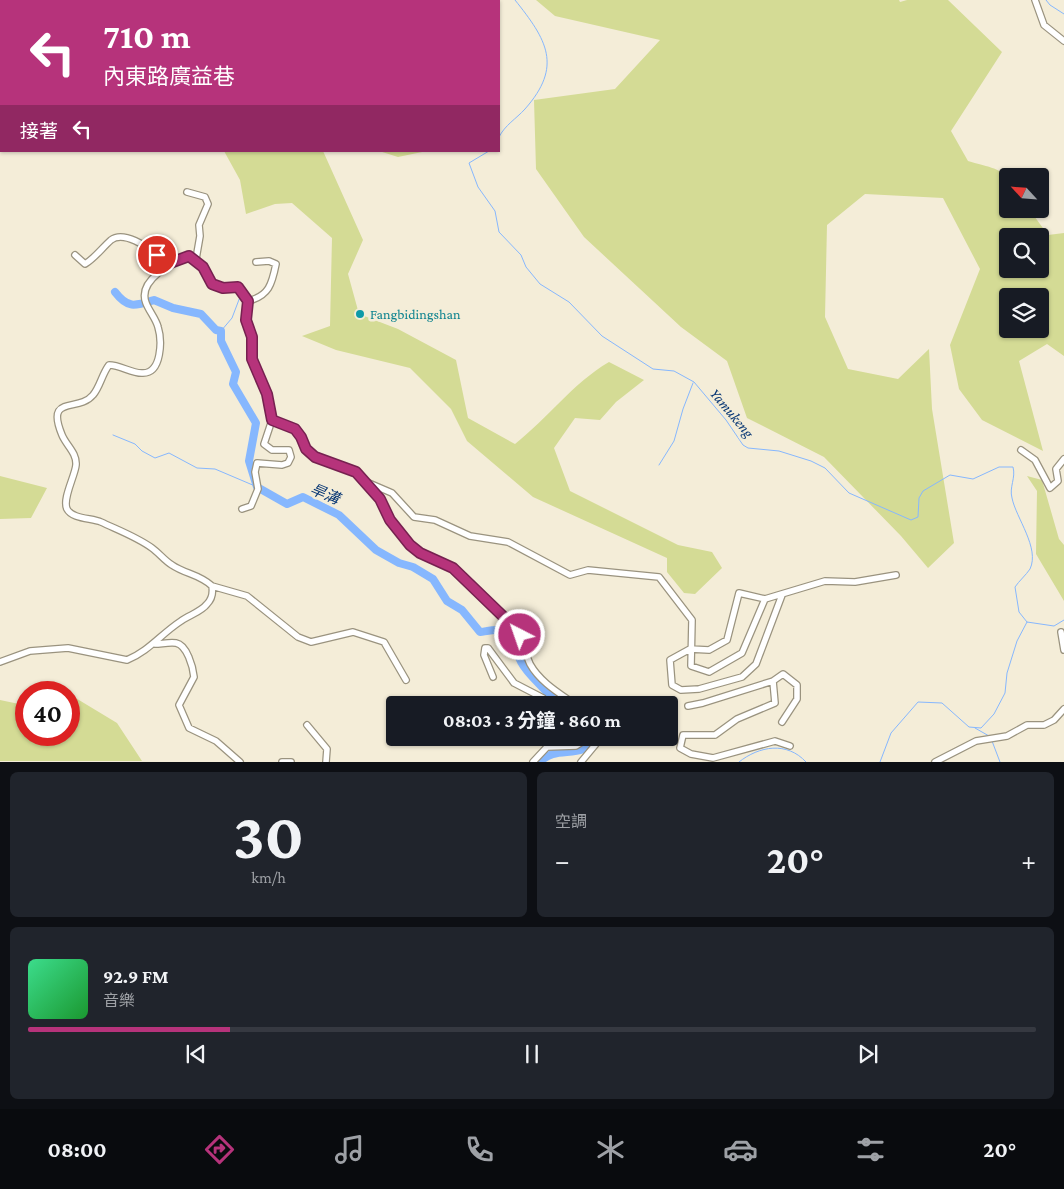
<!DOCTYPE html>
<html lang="zh-TW">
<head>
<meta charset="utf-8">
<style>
	:root { --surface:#171b24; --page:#20242c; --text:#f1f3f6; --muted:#9ea1a6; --line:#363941; --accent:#b6337b }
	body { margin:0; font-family:"Crimson Pro","Noto Sans TC",serif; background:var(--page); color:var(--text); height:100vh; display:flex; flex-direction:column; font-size:19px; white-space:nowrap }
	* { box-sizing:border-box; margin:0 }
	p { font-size:16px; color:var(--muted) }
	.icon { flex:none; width:28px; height:28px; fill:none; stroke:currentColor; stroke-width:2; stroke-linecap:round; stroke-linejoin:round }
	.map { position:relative; height:762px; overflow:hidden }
	.drawer { display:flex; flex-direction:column; gap:10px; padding:10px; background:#0d0f14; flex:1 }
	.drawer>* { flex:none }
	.guide { position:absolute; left:0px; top:0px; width:500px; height:152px; box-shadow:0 1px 4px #0004; background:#b6337b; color:#fff; overflow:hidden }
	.needle { width:32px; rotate:296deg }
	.fabs { position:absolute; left:999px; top:168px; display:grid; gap:10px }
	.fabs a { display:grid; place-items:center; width:50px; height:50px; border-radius:5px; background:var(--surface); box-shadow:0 1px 4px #0004; font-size:25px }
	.speed { position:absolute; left:15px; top:681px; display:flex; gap:10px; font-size:25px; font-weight:700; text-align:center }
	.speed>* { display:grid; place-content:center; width:65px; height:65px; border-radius:50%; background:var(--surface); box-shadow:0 1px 4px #0004; line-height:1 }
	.speed .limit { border:8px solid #d22; background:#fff; color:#111 }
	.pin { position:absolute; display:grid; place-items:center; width:42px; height:42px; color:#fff; margin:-21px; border:2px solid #fff; border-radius:50%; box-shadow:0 1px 5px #0007 }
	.me { position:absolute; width:55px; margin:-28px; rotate:319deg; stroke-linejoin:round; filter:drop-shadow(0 0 4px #0008) }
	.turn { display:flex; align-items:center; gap:18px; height:105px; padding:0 20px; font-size:22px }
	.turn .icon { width:65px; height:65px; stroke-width:2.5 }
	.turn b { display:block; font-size:35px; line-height:42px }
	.then { display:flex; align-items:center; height:48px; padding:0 20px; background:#0003; gap:10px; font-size:19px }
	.big { font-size:38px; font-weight:700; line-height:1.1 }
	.drawer .widget { flex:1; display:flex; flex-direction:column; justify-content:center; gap:8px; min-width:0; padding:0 18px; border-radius:8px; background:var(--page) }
	.drawer .dial { align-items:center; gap:0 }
	.dial b { font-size:65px; line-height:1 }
	.song { display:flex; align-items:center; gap:15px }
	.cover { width:60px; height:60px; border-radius:8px; background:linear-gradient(135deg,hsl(150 70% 55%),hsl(130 70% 35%)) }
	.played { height:5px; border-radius:2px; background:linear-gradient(90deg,var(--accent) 20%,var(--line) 20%) }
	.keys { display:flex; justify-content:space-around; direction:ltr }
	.heat { display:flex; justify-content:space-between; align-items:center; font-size:28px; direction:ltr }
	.drawer .tiles { flex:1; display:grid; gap:10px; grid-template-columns:1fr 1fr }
	.widget:last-child { grid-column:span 2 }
	.trip { position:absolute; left:386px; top:696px; width:292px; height:50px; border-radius:5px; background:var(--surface); box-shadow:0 1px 4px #0004; font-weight:700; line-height:50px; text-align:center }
	.tab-bar { display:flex; height:80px; justify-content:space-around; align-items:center; background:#090b0e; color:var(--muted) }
	.tab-bar .icon { width:35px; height:35px }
	.tab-bar .current { color:var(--accent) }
	.tab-bar b { font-size:22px; color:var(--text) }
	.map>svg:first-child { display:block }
</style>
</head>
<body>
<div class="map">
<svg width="1064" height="762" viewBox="0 0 1064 762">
	<rect width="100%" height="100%" fill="#f4edd8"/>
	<path fill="#d4db95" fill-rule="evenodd" d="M536 0H899L900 2 907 0H948L1002 52 951 131 968 161C1006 172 1008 167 1008 209H1029L1048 235 1064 233V356L1047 344 1019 361 1043 451 982 420 959 389 950 345 980 269 943 198 865 194 827 225 825 317 848 369 898 379 929 349 932 409 954 543 928 568 901 536 824 457 747 418 727 361 681 327 584 237 536 169 534 100 615 89 660 40 555 16ZM1040 236V269H1008V236ZM1040 296V329H1008V296Z
		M0 22 1 23V114H0Z
		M224 151H323L363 240 348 274 359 314 398 329 456 360 468 418 515 444C548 418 573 383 609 362L644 380 616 402 600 420 575 418 554 448 570 491 678 545 712 552 722 568 695 594 684 593 667 572V558L533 497 467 441 451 409 410 368 336 350 302 336 330 326 332 238 292 203 275 204 246 214 240 180Z
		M379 151H427L398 157Z
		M0 476 47 488 31 518 0 519Z
		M1027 476 1042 480 1059 539 1064 545V601L1036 554 1037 491Z
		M69 694 117 723 142 761H0V700L19 704 26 701V735H69Z"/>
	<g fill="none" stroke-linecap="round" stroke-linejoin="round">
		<path stroke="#86b7fe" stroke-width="1" d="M1046 0 1050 5 1064 14
			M499 137C505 125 516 119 525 109 563 66 547 40 515 0
			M489 151 469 163 478 187 495 211 499 232 521 255 526 267 540 284 569 302 602 336 653 369 674 371 694 382 726 420 743 445 748 448 779 451 811 461 825 468 849 493 911 520 918 517 919 498 923 491 950 475 973 479 999 467H1013C1016 478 1009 487 1012 498 1016 518 1040 548 1030 569 1026 575 1019 581 1015 587L1019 612 1027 622
			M221 331 232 318 240 297
			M113 435 135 444 142 451 155 458 169 453 197 468 215 469 255 486
			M659 465 674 441 683 409 693 383
			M975 728 989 736
			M992 741 1000 762
			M739 762C759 746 787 741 806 762
			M880 762 891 733 918 702 942 703 969 727 981 728 994 714 1005 693 1007 673 1017 641 1027 622 1054 626 1064 620"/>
		<path stroke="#86b7fe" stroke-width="8" d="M115 292C128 309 135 306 154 300L173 308 201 314 216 330 221 331V341L236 372 233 384 256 423 249 461 257 487 287 504 303 497 339 515 376 550 399 563 413 567 433 579 447 601 462 610 480 632C495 630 505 627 518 638 518 643 517 649 518 654 522 672 548 690 558 705
			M540 762C556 744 583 761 595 738"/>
		<g stroke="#9a937f" stroke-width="8">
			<path id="minor" d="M1035 0 1044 25 1064 41
				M187 192 205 197 208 204 199 225 200 236 196 259
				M75 255 85 264C95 258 102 248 111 240 126 228 156 254 170 263
				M248 301C269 296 272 284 276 264L269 261 256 262
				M1021 450 1035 460 1050 488 1058 481 1056 469 1064 459
				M364 481 392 493 414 517 435 520 470 536 508 542 570 575 588 570 659 577 692 620 691 666 709 672 742 653 765 599 825 581 855 582 896 575
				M242 509 251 506 258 489 255 472 257 463 282 465 288 463 291 457 289 450H272L264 444 272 420
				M212 586 247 596 298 637 311 642 353 632 384 642 406 680
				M765 599 739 593 727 640 709 650 690 649 670 660 672 685 681 690 699 689 742 677 756 664 782 595
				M1061 632 1064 650
				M155 644C161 644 169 642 176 643 187 645 193 667 194 677L179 705 189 728 216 741 240 762
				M0 662 30 651 68 648 127 660C149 651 161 634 181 621 189 615 201 612 207 604 212 599 213 592 212 586 199 574 185 574 172 565 165 561 159 553 152 548 137 537 118 530 101 522 92 518 72 519 67 509 62 499 75 476 76 465 77 453 66 445 62 435 45 394 78 413 93 395 100 387 102 374 109 365 121 365 132 374 143 373 162 373 162 340 158 327 156 319 149 311 146 303 137 280 173 262 189 256L203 267 212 284 223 288 238 287 248 301 247 320 252 337V359L267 394 272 420 295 429 301 437 306 449 315 457 356 471 380 499 390 520 410 545 420 553 453 568 512 625C521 637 524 650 530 664 540 682 559 693 576 705
				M493 677 484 655 485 648H488L514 683 543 698 548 705
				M773 681 783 674 797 685V699L782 722
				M688 706 703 703 773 681 775 703 737 719 715 735H683L680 748 691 754 713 758 775 741 790 746
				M307 725 327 749 326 762
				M282 762H291
				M533 762 547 747 576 746 588 738
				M581 762 601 738
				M935 762 976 741 1007 736 1027 725H1044L1054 720 1064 709"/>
		</g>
		<use href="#minor" stroke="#fff" stroke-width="5.5"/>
	</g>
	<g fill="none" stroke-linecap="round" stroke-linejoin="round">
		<g stroke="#762150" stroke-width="12">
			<path id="route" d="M157 255 170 263 189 256 203 267 212 284 223 288 238 287 248 301 246 320 252 337V359L267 394 272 420 295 429 301 437 306 449 315 457 356 472 380 499 390 520 410 545 420 553 453 568 512 625 520 635"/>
		</g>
		<use href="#route" stroke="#b6337b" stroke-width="9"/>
	</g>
	<circle fill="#0f9aa8" stroke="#f4edd8" stroke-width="2" cx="360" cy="314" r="5"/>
	<g text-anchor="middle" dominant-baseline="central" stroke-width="5" stroke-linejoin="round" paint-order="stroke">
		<g font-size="14" fill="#0d838f" stroke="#f4edd8" text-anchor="start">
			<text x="370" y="314">Fangbidingshan</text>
		</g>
		<g font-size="15" font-style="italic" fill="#073674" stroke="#f4edd8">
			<text transform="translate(732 413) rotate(50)">Yamukeng</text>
			<text transform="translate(325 494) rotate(23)">旱溝</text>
		</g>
	</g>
</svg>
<div class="fabs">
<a><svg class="needle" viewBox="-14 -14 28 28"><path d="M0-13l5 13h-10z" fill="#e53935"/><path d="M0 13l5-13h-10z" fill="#9ea1a6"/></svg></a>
<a><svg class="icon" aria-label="search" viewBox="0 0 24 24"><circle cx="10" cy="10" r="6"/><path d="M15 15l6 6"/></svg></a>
<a><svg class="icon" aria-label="layers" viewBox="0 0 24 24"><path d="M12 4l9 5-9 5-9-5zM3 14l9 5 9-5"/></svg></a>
</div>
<div class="speed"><div class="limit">40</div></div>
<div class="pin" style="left:157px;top:255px;background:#d93025"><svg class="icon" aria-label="arrive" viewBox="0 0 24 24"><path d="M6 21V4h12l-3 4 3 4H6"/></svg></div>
<svg class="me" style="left:520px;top:635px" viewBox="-20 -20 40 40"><circle r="17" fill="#b6337b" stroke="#fff" stroke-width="3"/><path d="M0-11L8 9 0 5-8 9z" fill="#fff"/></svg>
<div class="trip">08:03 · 3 分鐘 · 860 m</div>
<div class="guide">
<div class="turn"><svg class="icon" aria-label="left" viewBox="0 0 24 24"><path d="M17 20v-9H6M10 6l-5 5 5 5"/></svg><div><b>710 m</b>內東路廣益巷</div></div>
<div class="then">接著<svg class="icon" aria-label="left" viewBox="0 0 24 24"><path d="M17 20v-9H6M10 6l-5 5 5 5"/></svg></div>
</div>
</div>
<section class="drawer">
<div class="tiles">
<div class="widget dial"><b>30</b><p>km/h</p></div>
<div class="widget"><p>空調</p>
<div class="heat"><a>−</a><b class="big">20°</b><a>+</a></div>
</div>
<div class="widget">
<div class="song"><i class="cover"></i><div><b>92.9 FM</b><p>音樂</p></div></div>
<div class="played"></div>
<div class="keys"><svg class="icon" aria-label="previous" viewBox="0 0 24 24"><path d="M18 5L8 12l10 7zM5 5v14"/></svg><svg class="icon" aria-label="pause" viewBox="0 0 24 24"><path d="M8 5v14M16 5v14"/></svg><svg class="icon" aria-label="next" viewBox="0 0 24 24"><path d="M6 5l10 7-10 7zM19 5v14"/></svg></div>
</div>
</div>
</section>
<nav class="tab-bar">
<b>08:00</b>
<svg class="icon current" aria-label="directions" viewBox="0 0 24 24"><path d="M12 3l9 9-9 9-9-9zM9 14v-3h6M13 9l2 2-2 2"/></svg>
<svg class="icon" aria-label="music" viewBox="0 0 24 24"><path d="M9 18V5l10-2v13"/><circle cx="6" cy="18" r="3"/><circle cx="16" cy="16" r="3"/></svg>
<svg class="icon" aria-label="phone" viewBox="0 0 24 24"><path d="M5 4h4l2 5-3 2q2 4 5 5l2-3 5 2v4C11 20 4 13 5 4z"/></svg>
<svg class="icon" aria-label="climate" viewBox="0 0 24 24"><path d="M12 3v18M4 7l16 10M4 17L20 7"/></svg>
<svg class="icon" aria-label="car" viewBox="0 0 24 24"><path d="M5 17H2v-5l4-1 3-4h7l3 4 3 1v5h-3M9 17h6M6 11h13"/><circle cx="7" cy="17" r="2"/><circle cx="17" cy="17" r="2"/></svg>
<svg class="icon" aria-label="filters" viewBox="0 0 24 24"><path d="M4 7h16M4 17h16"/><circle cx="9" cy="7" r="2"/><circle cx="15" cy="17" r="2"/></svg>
<b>20°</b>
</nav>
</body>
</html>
